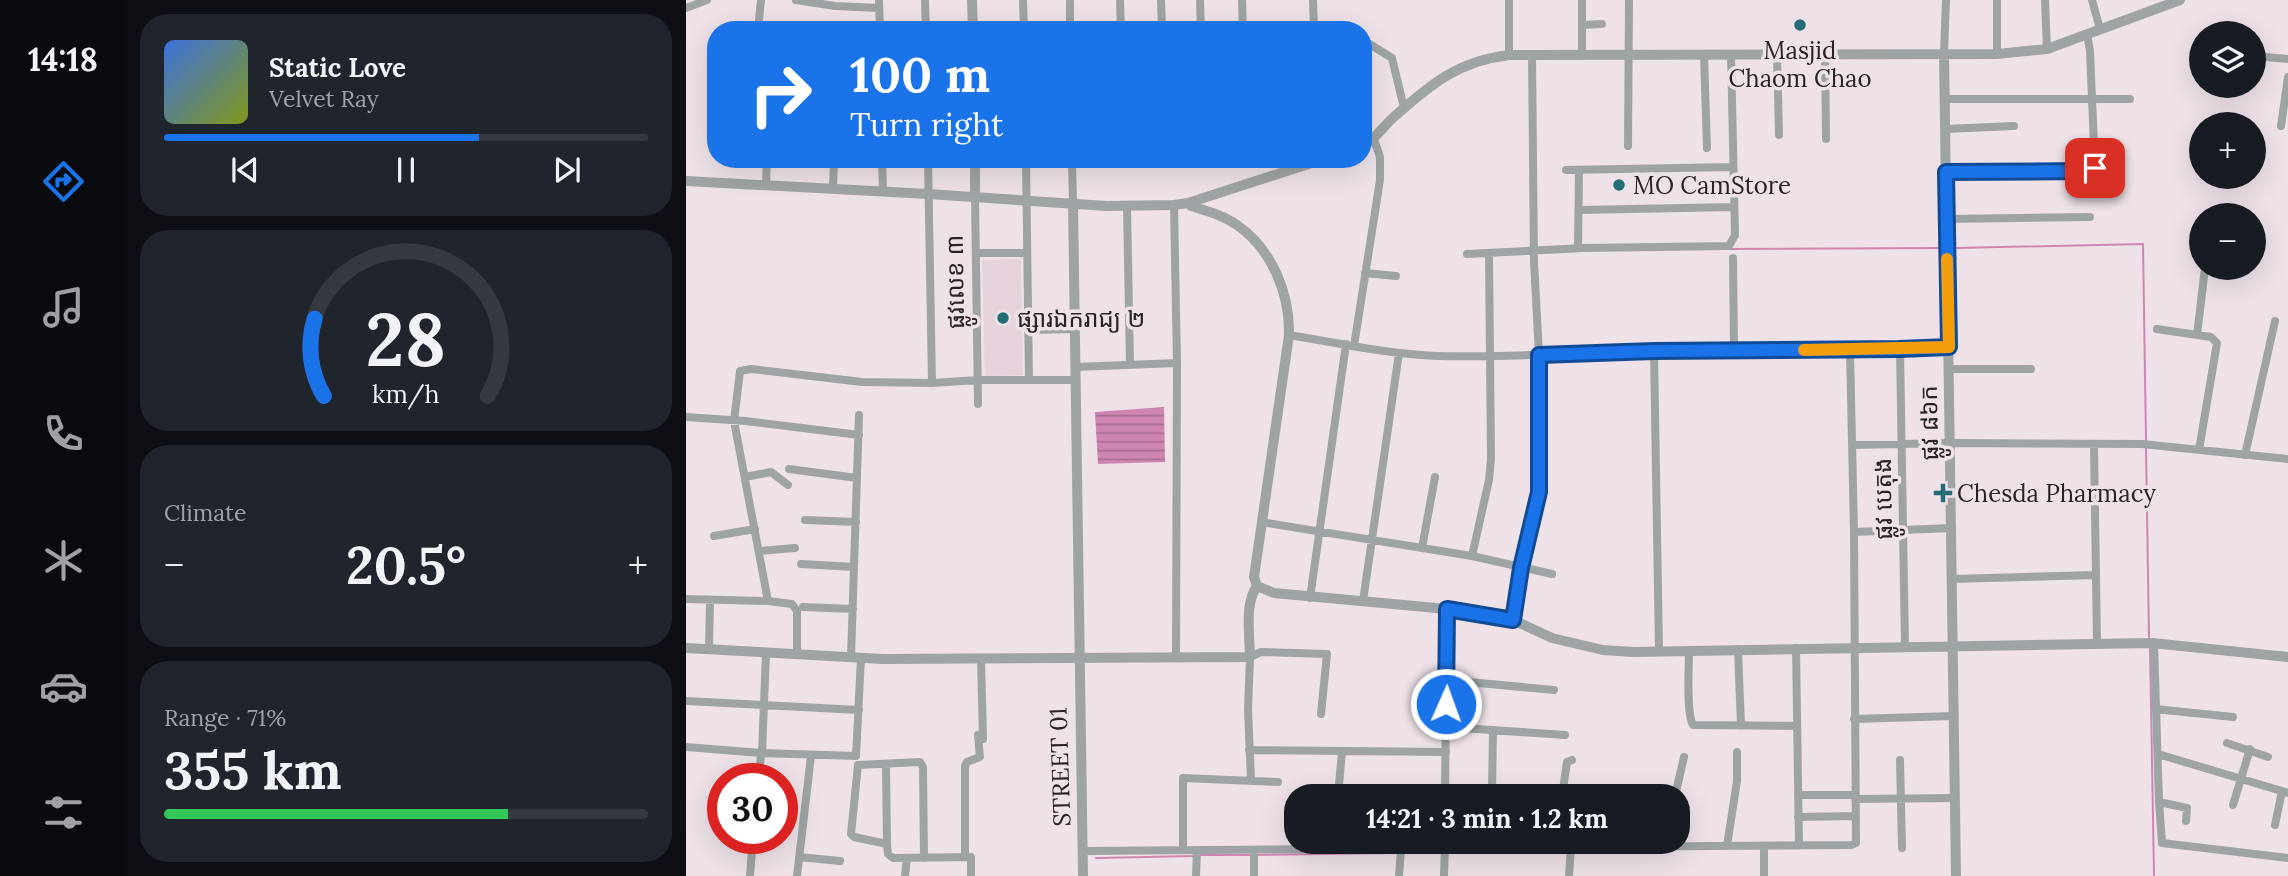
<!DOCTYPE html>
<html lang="en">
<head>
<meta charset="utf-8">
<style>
	:root { --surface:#171b24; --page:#20242c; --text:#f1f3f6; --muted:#9ea1a6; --line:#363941; --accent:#1a73e8 }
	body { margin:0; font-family:Lora,"Noto Sans Khmer",serif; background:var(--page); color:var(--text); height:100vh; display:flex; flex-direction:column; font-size:26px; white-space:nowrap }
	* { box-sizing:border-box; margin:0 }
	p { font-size:23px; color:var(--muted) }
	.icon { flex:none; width:38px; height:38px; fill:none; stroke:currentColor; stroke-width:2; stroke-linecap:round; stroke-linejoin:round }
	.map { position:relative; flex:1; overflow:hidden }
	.sheet { display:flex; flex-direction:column; gap:14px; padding:14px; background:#0d0f14; width:560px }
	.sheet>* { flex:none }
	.banner { position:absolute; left:21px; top:21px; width:665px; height:147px; border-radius:28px; box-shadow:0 7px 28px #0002; background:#1a73e8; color:#fff; overflow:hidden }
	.tools { position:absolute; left:1503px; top:21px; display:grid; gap:14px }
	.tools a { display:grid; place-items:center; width:77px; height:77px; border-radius:50%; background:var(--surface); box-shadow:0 7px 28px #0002; font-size:35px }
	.speed { position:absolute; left:21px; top:763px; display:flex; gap:14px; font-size:35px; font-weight:700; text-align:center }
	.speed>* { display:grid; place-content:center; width:91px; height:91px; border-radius:50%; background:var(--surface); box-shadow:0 7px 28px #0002; line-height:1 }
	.speed .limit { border:10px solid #d22; background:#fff; color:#111 }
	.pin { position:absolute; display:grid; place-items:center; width:60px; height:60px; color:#fff; margin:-30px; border-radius:14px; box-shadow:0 4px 10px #0006 }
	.me { position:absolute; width:77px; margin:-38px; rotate:2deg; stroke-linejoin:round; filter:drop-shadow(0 0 5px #0008) }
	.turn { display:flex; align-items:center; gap:24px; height:147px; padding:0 28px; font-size:32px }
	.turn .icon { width:91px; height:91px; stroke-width:2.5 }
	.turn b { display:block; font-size:49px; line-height:60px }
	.big { font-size:52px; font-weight:700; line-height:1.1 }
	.sheet .widget { flex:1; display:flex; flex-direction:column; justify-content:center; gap:10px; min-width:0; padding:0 24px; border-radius:28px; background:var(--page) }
	.sheet .dial { align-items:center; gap:0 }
	.dial svg { height:182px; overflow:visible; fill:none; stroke:var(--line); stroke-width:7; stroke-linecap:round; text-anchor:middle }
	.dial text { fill:var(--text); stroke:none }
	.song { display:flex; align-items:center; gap:21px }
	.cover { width:84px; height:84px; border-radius:10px; background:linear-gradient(135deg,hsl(220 70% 55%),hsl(70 70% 35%)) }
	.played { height:7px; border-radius:4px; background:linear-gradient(90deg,var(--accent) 65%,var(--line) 65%) }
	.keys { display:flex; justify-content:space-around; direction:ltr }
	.heat { display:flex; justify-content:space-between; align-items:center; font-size:38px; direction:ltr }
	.charge { height:10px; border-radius:5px; background:linear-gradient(90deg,#34c759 71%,var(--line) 0) }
	.trip { position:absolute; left:598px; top:784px; width:406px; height:70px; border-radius:28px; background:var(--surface); box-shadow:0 7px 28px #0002; font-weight:700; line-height:70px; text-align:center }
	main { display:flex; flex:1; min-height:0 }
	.tabs { display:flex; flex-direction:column; width:126px; justify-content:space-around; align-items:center; background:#090b0e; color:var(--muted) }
	.tabs .icon { width:49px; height:49px }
	.tabs .active { color:var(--accent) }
	.tabs b { font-size:32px; color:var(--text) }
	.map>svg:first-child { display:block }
</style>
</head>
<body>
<main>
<nav class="tabs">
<b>14:18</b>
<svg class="icon active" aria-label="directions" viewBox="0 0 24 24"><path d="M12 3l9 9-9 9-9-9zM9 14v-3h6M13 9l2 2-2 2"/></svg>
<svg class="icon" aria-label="music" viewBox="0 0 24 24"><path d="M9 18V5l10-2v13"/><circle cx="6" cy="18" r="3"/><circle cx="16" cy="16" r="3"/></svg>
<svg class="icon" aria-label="phone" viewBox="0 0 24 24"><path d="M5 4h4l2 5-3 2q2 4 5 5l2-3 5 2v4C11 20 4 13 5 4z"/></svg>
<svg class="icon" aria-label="climate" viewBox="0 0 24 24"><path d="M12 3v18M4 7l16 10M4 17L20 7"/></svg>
<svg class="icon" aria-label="car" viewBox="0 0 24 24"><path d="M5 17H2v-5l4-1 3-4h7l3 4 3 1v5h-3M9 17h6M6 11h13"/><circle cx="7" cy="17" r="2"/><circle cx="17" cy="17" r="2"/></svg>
<svg class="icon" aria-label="filters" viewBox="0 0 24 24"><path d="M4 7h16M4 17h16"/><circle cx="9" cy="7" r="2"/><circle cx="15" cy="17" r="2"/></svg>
</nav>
<section class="sheet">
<div class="widget">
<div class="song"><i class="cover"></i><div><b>Static Love</b><p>Velvet Ray</p></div></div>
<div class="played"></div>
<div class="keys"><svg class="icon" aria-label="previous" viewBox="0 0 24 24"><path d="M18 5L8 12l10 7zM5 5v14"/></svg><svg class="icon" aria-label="pause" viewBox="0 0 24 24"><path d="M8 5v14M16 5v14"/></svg><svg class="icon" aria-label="next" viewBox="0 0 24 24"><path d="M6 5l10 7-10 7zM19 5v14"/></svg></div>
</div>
<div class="widget dial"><svg viewBox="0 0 100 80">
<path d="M14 69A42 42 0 1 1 86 69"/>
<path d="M14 69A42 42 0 0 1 10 35" stroke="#1a73e8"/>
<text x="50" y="56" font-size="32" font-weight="700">28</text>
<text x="50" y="72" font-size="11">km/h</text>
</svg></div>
<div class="widget"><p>Climate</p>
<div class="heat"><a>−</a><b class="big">20.5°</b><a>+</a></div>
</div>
<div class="widget"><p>Range · 71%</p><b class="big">355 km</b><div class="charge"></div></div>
</section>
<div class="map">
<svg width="1602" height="876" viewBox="0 0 1602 876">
	<defs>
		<pattern id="water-rules" width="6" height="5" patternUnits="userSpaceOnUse" patternTransform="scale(1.75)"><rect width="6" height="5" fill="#ce86b1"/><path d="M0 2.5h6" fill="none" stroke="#a76d90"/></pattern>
	</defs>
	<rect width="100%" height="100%" fill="#eee2e8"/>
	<path fill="#e5d2dc" d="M335 259 337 375 299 376 296 260Z"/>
	<path fill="url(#water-rules)" d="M478 407 479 462 412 464 409 412Z"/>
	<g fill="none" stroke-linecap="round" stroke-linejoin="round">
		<path stroke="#ce86b1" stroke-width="2" d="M1271 248 1457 244 1460 441
			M1045 249 1256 248
			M1460 447 1463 637
			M1464 647 1468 876
			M718 853 733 852
			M515 855H565
			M571 855 712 853
			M410 858 509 856"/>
		<path stroke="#9ea4a5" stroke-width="8" d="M110 0 149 6 193 8
			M193 0 194 30
			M239 0 240 30
			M337 0 338 30
			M384 0V30
			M434 0 435 30
			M475 0 476 30
			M514 0 515 30
			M556 0 557 30
			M627 0 628 30
			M823 0V55
			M896 0V55
			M1359 0 1361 49
			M1406 0 1414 29
			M0 8 21 0
			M896 25 916 24
			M72 30 75 0
			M677 40 706 58 718 108
			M1139 53 1140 139
			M1018 54 1021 148
			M1091 54 1093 135
			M1258 54 1260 0
			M1311 54V0
			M1568 56 1602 59
			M1259 99H1444
			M1595 126 1602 77
			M1259 129 1328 126
			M942 146 943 0
			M196 159 197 191
			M242 159 246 383
			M340 159 343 380
			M386 159 387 204
			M880 170 1047 167
			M1260 172 1405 171 1409 168 1404 51 1401 34
			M80 184 81 159
			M147 189 148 159
			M289 196 292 404
			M488 205 491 363 490 656
			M441 206 444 365
			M894 210 1048 207
			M1261 219 1404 217
			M892 248 893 170
			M290 253H341
			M781 254 898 248 1043 246 1049 235 1045 54
			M1047 258 1048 350
			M679 273 710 276
			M1471 329 1525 337 1531 343 1513 450
			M343 330 388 329
			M603 335C652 343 701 354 751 356 824 358 897 352 969 351 1067 349 1165 352 1263 347
			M1511 335 1519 268
			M668 346 694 180V157L688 139
			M1214 349 1219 647
			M968 351 973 650
			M389 367 491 363
			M1263 369H1345
			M0 417 59 421 173 435
			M1408 444 1411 644
			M1166 445 1264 443 1456 444 1602 459
			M1559 455 1589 321
			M103 469 171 478
			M59 477 85 472 102 485
			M119 520 170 522
			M575 522 786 556 866 574
			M1168 532 1266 528
			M28 536 69 529
			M736 548 749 477
			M74 551 109 548
			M786 556 803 480 805 459 803 253
			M115 564 168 567
			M1266 579 1410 575
			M624 598 660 344
			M0 599 82 601 106 604 111 611V655
			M82 601 48 421 54 371 65 369 176 382 246 383 292 380H389
			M677 601 713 353
			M117 607 167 609
			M827 620 835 568 853 492V355L848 261 846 55
			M1468 643 1473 802 1476 843 1602 858
			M1110 648 1113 845
			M23 649 24 601
			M1052 649 1055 726
			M1003 650C1003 666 1000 713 1007 725L1110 726
			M165 658 173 415
			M295 658 297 739
			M761 680 868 690
			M0 701 173 710
			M1469 709 1547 717
			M1168 719 1268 716
			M760 727 879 735
			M1541 743 1582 757
			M0 747 75 753 170 756 175 658
			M563 750 760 752
			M76 753 80 654
			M1472 754 1602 793
			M1214 760 1216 848
			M200 764 201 844 168 837 165 834 172 765 234 762 237 767 238 858
			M73 779 75 753
			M565 780 562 710 564 657 575 652 641 654 635 714
			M806 790 807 730
			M1112 795H1169
			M652 796 656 751
			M759 796 761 609
			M876 796 881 762 886 760
			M989 796 998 757
			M1169 799 1269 798
			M1473 802 1501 808 1500 821
			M1547 805 1564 749
			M1112 817 1169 816
			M1589 825 1596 791
			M201 844 202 854 207 858 285 857V876
			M1041 846 1051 781V752
			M497 850V778L592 782
			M568 850V876
			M398 851 1165 845 1170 843 1168 532 1164 350
			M113 857 154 861
			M279 857V766L281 762 294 757 292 735
			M64 876 67 838
			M111 876 125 756
			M219 876 221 858
			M510 876 511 850
			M713 876 715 848
			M758 876 759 845
			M883 876 885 847
			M1078 876V846"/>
		<path stroke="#9ea4a5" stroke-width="10" d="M286 0 287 30
			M1258 54 1270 876
			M677 146C690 139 698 125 709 116 746 83 773 61 823 55L1311 54 1361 49 1494 0
			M289 159V196
			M0 181 242 194 421 206 488 205 502 203 638 159
			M502 203 505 206C521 211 537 215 551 225 586 249 604 294 603 335L568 577 571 586 588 593 761 609 827 620 866 638 917 650 947 652 1466 643 1602 657
			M387 204 397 876
			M0 648 197 659 564 657C564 636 558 604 571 586"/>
	</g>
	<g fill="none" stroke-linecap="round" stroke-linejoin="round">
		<g stroke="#114b97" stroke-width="18">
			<path id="route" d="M760 704 761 609 827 620 835 568 853 492V355L968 351 1213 349 1263 347 1260 172 1405 171 1409 168"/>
		</g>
		<use href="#route" stroke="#1a73e8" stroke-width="12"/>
		<path stroke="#f59e0b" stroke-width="12" d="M1118 350 1263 347 1261 259"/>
	</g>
	<g fill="#246d78" stroke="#eee2e8" stroke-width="2.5">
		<circle cx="1114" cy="25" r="7"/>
		<circle cx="933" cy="185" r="7"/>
		<circle cx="317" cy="318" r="7"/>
		<path d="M1253.5 482.5h7v7h7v7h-7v7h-7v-7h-7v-7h7z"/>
	</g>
	<g text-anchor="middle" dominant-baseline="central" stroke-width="7" stroke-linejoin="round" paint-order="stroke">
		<g font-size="24" fill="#272326" stroke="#eee2e8" text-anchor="start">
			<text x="1114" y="50" text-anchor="middle">Masjid<tspan x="1114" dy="28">Chaom Chao</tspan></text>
			<text x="947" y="185">MO CamStore</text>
			<text x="331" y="318">ផ្សារឯករាជ្យ ២</text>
			<text x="1271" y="493">Chesda Pharmacy</text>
		</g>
		<g font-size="24" fill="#272326" stroke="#eee2e8">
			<text transform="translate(269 282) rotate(-91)">ផ្លូវលេខ ៣</text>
			<text transform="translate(1243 423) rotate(-91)">ផ្លូវ ៨៦ក</text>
			<text transform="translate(1197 499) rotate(-91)">ផ្លូវ បេតុង</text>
			<text transform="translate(374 767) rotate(-92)">STREET 01</text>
		</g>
	</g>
</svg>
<div class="tools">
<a><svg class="icon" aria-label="layers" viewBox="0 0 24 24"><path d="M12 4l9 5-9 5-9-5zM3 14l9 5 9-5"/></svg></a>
<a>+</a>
<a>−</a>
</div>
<div class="speed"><div class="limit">30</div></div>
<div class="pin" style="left:1409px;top:168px;background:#d93025"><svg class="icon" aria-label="arrive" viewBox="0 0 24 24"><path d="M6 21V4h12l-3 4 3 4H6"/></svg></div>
<svg class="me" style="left:760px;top:704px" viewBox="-20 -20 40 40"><circle r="17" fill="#1a73e8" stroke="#fff" stroke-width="3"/><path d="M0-11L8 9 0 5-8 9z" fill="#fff"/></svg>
<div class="trip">14:21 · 3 min · 1.2 km</div>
<div class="banner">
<div class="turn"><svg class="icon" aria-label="right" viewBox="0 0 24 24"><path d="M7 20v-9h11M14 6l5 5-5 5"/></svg><div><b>100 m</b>Turn right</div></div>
</div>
</div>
</main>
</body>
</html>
